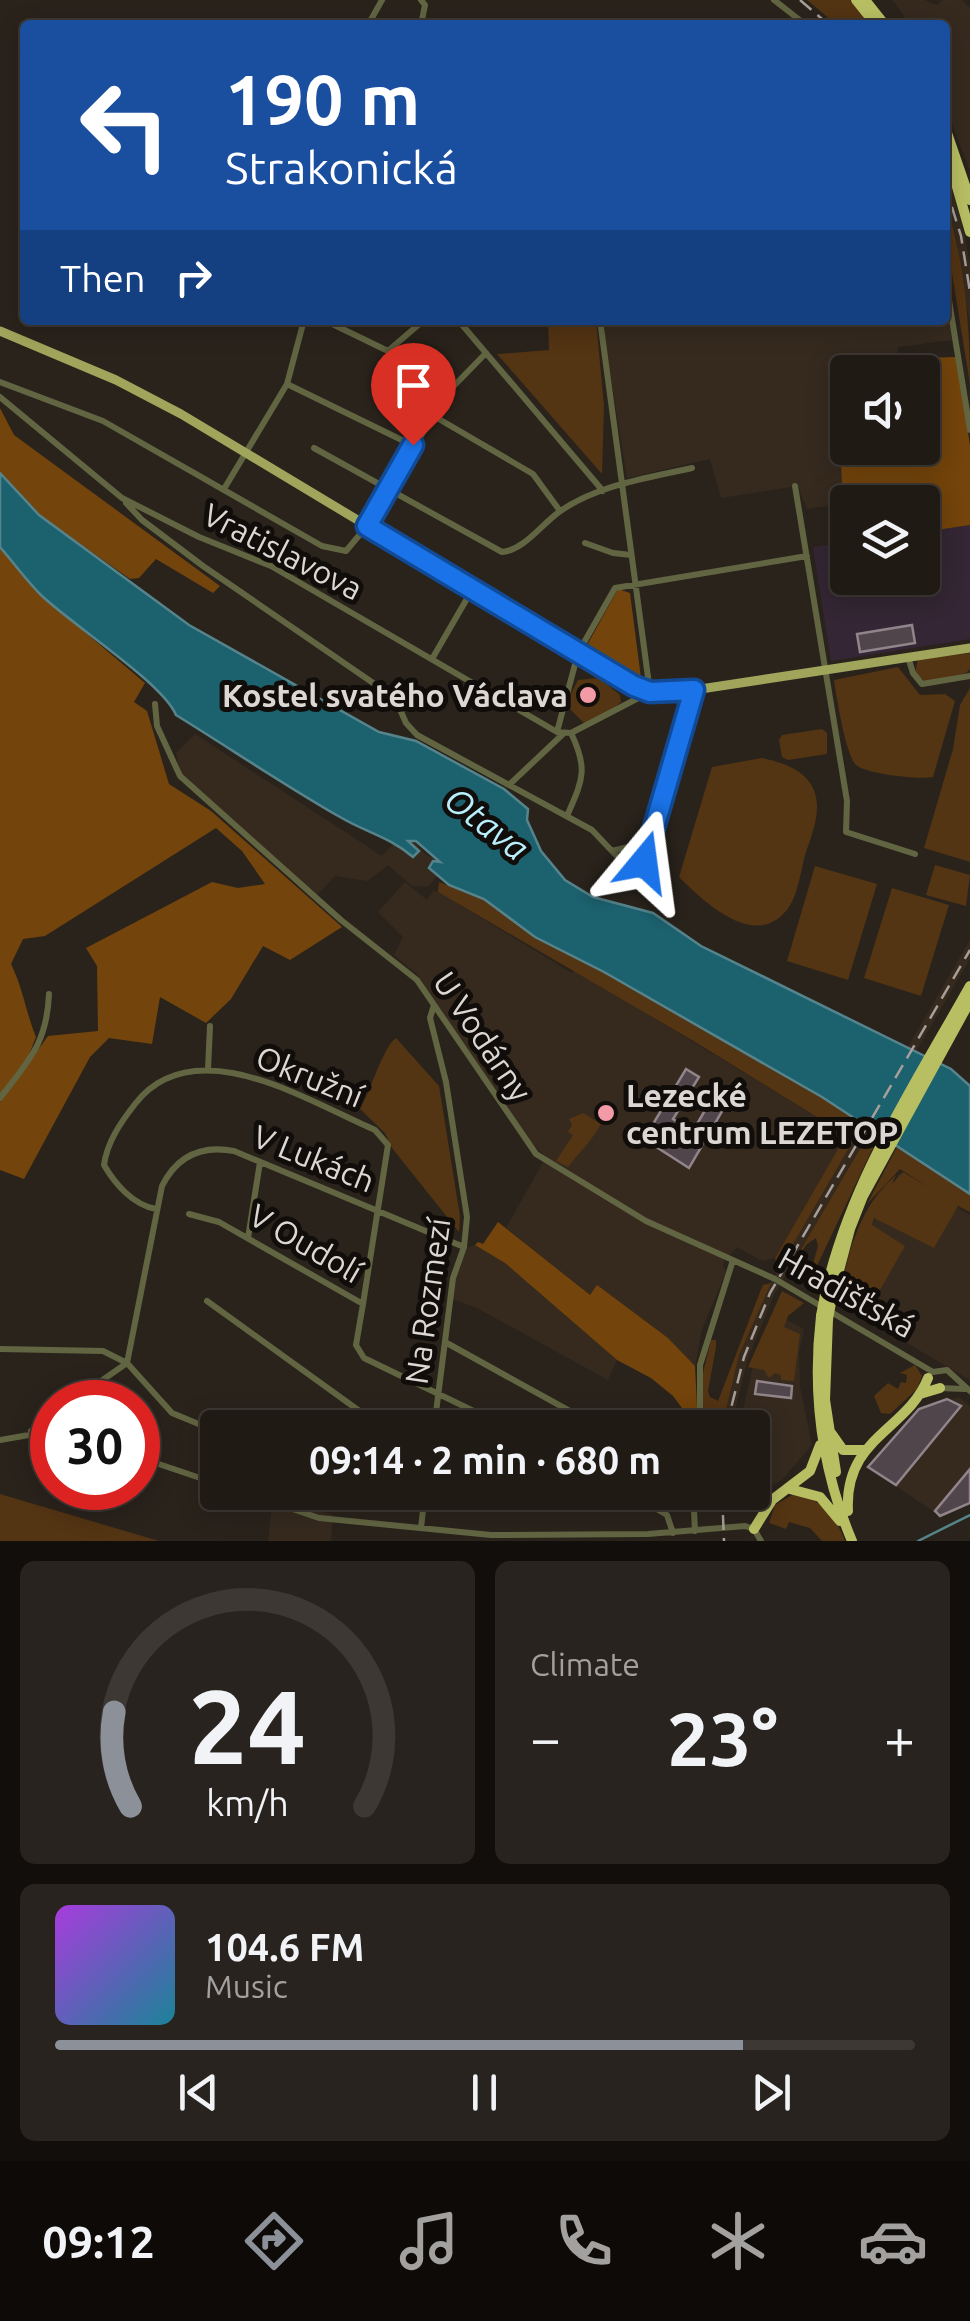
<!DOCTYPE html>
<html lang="en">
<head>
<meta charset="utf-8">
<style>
	:root { --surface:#201a15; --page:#28231e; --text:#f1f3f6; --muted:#a2a1a0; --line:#3d3834; --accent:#8c9099 }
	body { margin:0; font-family:Ubuntu,sans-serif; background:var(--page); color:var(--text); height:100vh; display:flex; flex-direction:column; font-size:38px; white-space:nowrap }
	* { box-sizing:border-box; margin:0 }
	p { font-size:32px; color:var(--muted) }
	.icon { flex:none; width:55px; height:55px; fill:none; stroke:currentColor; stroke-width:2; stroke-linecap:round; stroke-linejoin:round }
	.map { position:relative; height:1541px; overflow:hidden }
	.panel { display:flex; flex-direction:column; gap:20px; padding:20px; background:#120e0c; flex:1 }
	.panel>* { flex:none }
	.hud { position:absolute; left:20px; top:20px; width:930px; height:305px; border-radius:10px; box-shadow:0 5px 25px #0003,0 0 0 2px var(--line); background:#1a4fa0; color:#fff; overflow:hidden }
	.controls { position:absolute; left:830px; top:355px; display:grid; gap:20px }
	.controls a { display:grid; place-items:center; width:110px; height:110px; border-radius:10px; background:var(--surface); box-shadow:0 5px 25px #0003,0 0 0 2px var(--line); font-size:50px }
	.speed { position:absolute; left:30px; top:1380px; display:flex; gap:20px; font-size:50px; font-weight:700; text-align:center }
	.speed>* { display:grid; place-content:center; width:130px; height:130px; border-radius:50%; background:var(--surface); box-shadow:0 5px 25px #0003,0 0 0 2px var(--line); line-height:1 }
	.speed .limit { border:15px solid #d22; background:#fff; color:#111 }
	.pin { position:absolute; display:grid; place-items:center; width:85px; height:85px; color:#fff; margin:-102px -42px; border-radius:50% 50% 50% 0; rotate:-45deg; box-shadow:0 0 10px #0007 }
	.pin .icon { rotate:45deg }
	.me { position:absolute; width:110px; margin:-55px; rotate:16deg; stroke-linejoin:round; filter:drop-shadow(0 0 8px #0008) }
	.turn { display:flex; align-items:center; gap:35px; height:210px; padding:0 40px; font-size:45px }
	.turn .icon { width:130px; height:130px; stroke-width:2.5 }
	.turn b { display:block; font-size:70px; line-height:85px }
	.then { display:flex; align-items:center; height:95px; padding:0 40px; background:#0003; gap:20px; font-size:38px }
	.big { font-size:75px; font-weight:700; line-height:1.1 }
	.panel .widget { flex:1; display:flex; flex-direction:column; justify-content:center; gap:15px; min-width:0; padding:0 35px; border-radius:15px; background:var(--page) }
	.panel .dial { align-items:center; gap:0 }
	.dial svg { height:260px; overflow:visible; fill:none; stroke:var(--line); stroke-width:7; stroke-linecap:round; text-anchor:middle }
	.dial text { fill:var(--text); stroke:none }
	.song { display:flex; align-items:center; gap:30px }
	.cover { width:120px; height:120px; border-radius:15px; background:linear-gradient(135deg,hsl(280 70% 55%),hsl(190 70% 35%)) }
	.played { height:10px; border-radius:5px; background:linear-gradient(90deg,var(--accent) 80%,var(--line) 80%) }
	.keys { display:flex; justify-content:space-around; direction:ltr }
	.heat { display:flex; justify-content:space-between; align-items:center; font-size:55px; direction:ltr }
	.panel .tiles { flex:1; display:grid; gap:20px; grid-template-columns:1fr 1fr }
	.widget:last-child { grid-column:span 2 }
	.trip { position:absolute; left:200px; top:1410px; width:570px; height:100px; border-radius:10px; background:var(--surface); box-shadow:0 5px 25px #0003,0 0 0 2px var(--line); font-weight:700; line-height:100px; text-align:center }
	.menu { display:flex; height:160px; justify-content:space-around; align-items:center; background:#0d0a08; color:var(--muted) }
	.menu .icon { width:70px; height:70px }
	.menu .selected { color:var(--accent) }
	.menu b { font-size:45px; color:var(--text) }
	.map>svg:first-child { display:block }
</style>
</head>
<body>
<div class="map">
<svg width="970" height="1541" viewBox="0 0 970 1541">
	<rect width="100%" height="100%" fill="#2a231c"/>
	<path fill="#362a1f" d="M893 0H924L937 5 942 0H962L970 8V171L945 106V25H910Z
		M945 171 960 213 970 263V326L956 237 945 199Z
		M945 295 952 340 898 347 897 359 843 360 837 460 841 461V504L807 509 798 486 721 498 710 459 627 478 605 341V320H945Z
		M195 734 382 856 394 843 416 842 424 853 435 859 432 870 438 875 428 887 412 886 388 865 368 881 335 876 317 895 180 773 176 753Z
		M405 882 427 900 433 891 438 892 572 973 574 970 817 1117 841 1136 842 1142 775 1258 762 1261 737 1247 730 1255 726 1254 723 1265 726 1272 702 1329 695 1366 668 1338 597 1286 590 1296 506 1228 546 1157 525 1137 418 975 394 955 403 937 378 912Z
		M970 940V959L774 1295 748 1358 731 1427 722 1428 739 1355 766 1291Z
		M899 1173 970 1215V1380L840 1304 856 1257Z
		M475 1245 505 1263 617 1360 608 1380 477 1308 447 1297 450 1278 468 1247Z
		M778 1315 804 1329 799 1353 800 1387 812 1445 782 1480 761 1492 746 1510 737 1508 736 1493 752 1492V1428L739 1427 753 1366Z
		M959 1397 970 1406V1503L940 1516 868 1467 917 1410Z
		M273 1497 333 1515 331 1541H268Z"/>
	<path fill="#342634" d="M970 525V639L831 661 813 547 847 542 848 578H922L923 532Z"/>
	<path fill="#533413" d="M807 0H850L872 25H837Z
		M945 199C964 259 970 321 970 384L945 230Z
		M548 320H596L604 406 602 474 497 354 549 350Z
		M970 653V669L966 673 927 683 915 673 918 659Z
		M898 667 920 695 945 694 955 701 933 777C921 780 866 774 856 765 846 756 836 695 834 680Z
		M599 678 620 695 621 702 600 719 584 723 570 709 569 697 578 680Z
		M970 688V862L924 848 953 749 960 705Z
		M822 729 827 733V754L788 760 782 757 779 740 782 735Z
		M762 758C781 762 804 769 813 788 823 810 812 834 805 855 801 870 798 894 789 907 757 953 704 902 679 877L712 767Z
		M935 865 970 875 966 906 926 895Z
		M815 866 877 884 848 980 787 961Z
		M439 882 484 899 535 937 604 972 822 1097 863 1124 778 1270 775 1258 842 1142 841 1136 817 1117 695 1042 438 892Z
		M892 888 949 905 921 996 864 978Z
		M396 1038 439 1086 460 1216 459 1232 392 1148 385 1133 360 1109C371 1090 383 1047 396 1038Z
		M583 1113 601 1124C594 1138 578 1154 568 1167L556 1161 573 1135 568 1132 572 1125 569 1119Z
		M871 1130 879 1135 806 1289 818 1246 816 1238 807 1244 784 1278Z
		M897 1147 970 1194V1212L958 1206 934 1248 874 1218 872 1225 905 1246 864 1318 839 1303C847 1255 858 1208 896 1175L892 1184 903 1172 928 1187 900 1169 867 1204Z
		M771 1283 739 1355 722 1427 703 1428V1373L711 1340H716V1347L708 1391 710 1397 718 1401 760 1292 763 1285Z
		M782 1291 804 1303 788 1316 784 1327 800 1334 794 1381 781 1380V1375L775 1373 769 1378 764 1370 748 1367Z
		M915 1365 922 1376 917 1389 890 1414 881 1413 874 1396 888 1383 898 1389 901 1382 906 1383 907 1375 900 1373Z
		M0 1494 159 1541H0Z
		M794 1494C821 1498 835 1515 845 1541H822L810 1528 789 1522 786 1529 769 1523 775 1505Z"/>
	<path fill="#73440b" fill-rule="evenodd" d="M956 357 970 445V525L923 532 922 502H848L847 542H844L841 462 837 461 842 360ZM848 372H922V448H848Z
		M0 408 14 435 220 586 213 593 156 559 139 578 130 579 39 515 0 473Z
		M0 547 41 595 145 683 134 702 147 711 169 784 211 811 342 927 290 960 263 946 231 999 206 1023 160 997 152 1044 109 1038 90 1057 24 1179 0 1170V1102L48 1036 98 1031 97 966 86 948 212 882 238 888 265 884 242 851 216 828 45 936 23 939 11 964C23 988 26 1013 36 1037L28 1057 0 1094Z
		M618 589 630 593 641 678 635 679 586 647Z
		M498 1222 590 1295 597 1285 668 1338 695 1366 698 1427H684L685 1412 673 1396 651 1378 617 1360 505 1263 475 1245 478 1242 483 1244Z"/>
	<path fill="#1c616e" stroke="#56848c" stroke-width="2.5" d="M0 473 39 515 189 625 379 732 416 741 504 789 528 809 527 820 541 851 565 880 593 897 653 913 701 946 951 1069 970 1086V1194L822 1097 604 972 535 937 484 899 449 885 429 868 433 861 440 862 416 841H408L419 851 413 857C390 837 365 832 340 817 284 785 231 749 176 715 163 683 71 624 41 595 26 580 14 563 0 547Z"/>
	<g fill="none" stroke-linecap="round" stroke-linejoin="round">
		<path stroke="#56848c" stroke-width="2.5" d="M918 1541 970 1515"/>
	</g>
	<path fill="#50454a" stroke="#91848a" stroke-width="2.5" d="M912 625 915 643 860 652 857 634Z
		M686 1069 699 1077 673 1119 693 1131 718 1088 731 1096 689 1168 644 1139Z
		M757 1381 792 1386 791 1398 755 1394Z
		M947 1399 961 1406 896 1485 868 1467 919 1409Z
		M970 1469V1503L940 1516 935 1511Z"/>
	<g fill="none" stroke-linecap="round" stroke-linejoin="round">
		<path stroke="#626542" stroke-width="6" d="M774 0 806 25
			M368 25 382 0
			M421 25 425 5 421 0
			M945 276 970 430
			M324 320 388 351 424 320
			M458 320 603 491
			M0 382 103 421 322 546 346 551 367 526 446 394 486 353
			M287 384 412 445
			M0 397 122 498 199 537 271 566 557 732 571 733 650 692 600 320
			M432 415 533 474 560 511
			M314 448 502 552C524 550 541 525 559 512 597 485 648 478 692 468
			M795 486 847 801 846 832 915 854
			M224 489 287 384 304 320
			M126 503 142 520 203 566 395 698 406 723 417 735 592 830 630 870 639 868 644 861 694 690
			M585 543 613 553 631 555
			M908 657 913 673 922 684 970 676
			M432 659 472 590
			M155 704 157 726 180 776 341 920 417 980 536 1154 646 1221 775 1279 933 1372 947 1370 970 1391
			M557 732 578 653 615 588 807 556
			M510 784 563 734
			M567 816C582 781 589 770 571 733
			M612 851 636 845 651 829
			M208 1069 210 1026
			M0 1098C28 1061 47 1044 49 994
			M156 1209C133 1205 115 1184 104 1165 107 1142 121 1122 135 1104 194 1028 308 1101 375 1130L388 1145 363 1304
			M189 1214 219 1222 363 1304 356 1345 364 1358 509 1428
			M248 1238 260 1162
			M207 1301 383 1428
			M445 1342 586 1420
			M0 1349 103 1351 127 1363 172 1413 218 1432
			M938 1388 965 1389
			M71 1402 127 1363 162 1186C177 1156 202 1145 234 1151L464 1247
			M434 1428 453 1278 464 1247 467 1217 446 1082 430 1018 434 1005
			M700 1428V1365L733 1260
			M31 1431 52 1416
			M0 1440 52 1431
			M138 1457 218 1484
			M243 1492 319 1518 491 1535 648 1534 745 1526 754 1529 761 1541
			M628 1492 667 1515 673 1533
			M283 1508 290 1492
			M421 1528 425 1492
			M695 1531 694 1510 700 1492"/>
		<path stroke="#9fa55b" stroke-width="9" d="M0 331 116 380 181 414 634 686 650 692 694 690 970 648"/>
		<path stroke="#b8bf63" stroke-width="10" d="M856 0 876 25
			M865 0 885 25
			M945 127 970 200
			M945 145 970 232
			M825 1295C850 1182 914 1086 970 986
			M832 1297 850 1229 863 1196 970 1001
			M821 1316C812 1393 822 1470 852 1541
			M828 1319 825 1400 836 1472
			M920 1394 940 1388
			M831 1433 843 1450H864
			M790 1489 820 1497 840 1521
			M848 1511C844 1437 907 1431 928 1378
			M754 1529 772 1500 810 1471 820 1445"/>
		<path stroke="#a69f9a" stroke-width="2.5" stroke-dasharray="15 8" stroke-linecap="butt" d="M800 0 829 25
			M945 185 961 236 970 292
			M726 1428 744 1357 770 1293 970 950
			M722 1492 724 1541"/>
		<path stroke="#b8bf63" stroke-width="10" d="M821 1316 825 1295
			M828 1319 832 1297"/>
	</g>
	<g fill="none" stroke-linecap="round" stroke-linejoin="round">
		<g stroke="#114b97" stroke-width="25">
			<path id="route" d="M413 445 367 526 634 686 650 692 694 690 644 862"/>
		</g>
		<use href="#route" stroke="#1a73e8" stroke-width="18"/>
	</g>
	<g fill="#f39aa7" stroke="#100d0a" stroke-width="4">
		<circle cx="588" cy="695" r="10"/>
		<circle cx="606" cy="1113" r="10"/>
	</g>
	<g text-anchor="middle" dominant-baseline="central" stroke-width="10" stroke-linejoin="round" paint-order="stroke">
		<g font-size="32" fill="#ddd7d3" stroke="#100d0a">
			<text transform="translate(283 551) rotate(27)">Vratislavova</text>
			<text transform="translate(483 1036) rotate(56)">U Vodárny</text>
			<text transform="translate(310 1076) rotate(22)">Okružní</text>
			<text transform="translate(314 1158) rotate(22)">V Lukách</text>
			<text transform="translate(306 1243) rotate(30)">V Oudolí</text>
			<text transform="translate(847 1292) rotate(29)">Hradišťská</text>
			<text transform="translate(427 1301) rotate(-82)">Na Rozmezí</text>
		</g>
		<g font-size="32" font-weight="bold" fill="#ddd7d3" stroke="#100d0a" text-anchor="end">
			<text x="568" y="695">Kostel svatého Václava</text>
			<text x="626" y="1095" text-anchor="start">Lezecké<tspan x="626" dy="37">centrum LEZETOP</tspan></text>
		</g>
		<g font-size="35" font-style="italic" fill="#b8effc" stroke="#100d0a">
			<text transform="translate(487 823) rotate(38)">Otava</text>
		</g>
	</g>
</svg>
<div class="controls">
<a><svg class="icon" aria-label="sound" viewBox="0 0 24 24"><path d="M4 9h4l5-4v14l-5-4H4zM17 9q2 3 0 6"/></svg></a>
<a><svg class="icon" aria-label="layers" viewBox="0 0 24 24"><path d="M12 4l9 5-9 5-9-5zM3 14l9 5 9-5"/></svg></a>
</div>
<div class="speed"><div class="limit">30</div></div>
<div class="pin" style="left:413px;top:445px;background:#d93025"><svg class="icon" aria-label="arrive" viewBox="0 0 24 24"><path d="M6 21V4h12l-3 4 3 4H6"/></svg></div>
<svg class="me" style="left:644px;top:862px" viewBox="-20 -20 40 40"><path d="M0-17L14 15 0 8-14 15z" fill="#1a73e8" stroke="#fff" stroke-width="4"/></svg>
<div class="trip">09:14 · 2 min · 680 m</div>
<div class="hud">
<div class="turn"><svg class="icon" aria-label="left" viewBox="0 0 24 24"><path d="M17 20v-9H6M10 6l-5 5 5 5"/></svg><div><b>190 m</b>Strakonická</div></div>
<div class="then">Then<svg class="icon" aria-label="right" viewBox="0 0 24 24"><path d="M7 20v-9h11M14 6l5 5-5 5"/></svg></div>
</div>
</div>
<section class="panel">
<div class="tiles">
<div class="widget dial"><svg viewBox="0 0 100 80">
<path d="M14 69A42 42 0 1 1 86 69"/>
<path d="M14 69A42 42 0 0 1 9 40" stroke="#8c9099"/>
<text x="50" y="56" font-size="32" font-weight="700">24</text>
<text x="50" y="72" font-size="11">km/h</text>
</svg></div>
<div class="widget"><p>Climate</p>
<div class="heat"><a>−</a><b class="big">23°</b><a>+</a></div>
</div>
<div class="widget">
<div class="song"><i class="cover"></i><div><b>104.6 FM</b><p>Music</p></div></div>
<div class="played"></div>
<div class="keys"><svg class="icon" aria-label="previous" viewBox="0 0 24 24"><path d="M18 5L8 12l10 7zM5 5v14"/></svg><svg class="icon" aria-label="pause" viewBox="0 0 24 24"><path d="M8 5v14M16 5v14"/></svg><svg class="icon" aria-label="next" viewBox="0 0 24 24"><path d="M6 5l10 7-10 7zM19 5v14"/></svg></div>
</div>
</div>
</section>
<nav class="menu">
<b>09:12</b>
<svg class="icon selected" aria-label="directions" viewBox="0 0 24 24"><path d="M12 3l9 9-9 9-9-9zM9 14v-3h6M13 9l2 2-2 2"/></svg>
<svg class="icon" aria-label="music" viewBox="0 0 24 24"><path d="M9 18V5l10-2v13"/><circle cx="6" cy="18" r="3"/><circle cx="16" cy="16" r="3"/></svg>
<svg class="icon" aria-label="phone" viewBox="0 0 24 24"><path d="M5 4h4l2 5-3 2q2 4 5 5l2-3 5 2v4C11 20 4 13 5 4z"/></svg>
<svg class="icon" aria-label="climate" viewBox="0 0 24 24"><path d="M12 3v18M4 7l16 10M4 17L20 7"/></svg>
<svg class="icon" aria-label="car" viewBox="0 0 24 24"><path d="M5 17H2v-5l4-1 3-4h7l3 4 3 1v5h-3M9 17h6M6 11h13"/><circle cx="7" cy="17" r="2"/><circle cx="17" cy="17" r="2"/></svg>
</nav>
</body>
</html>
